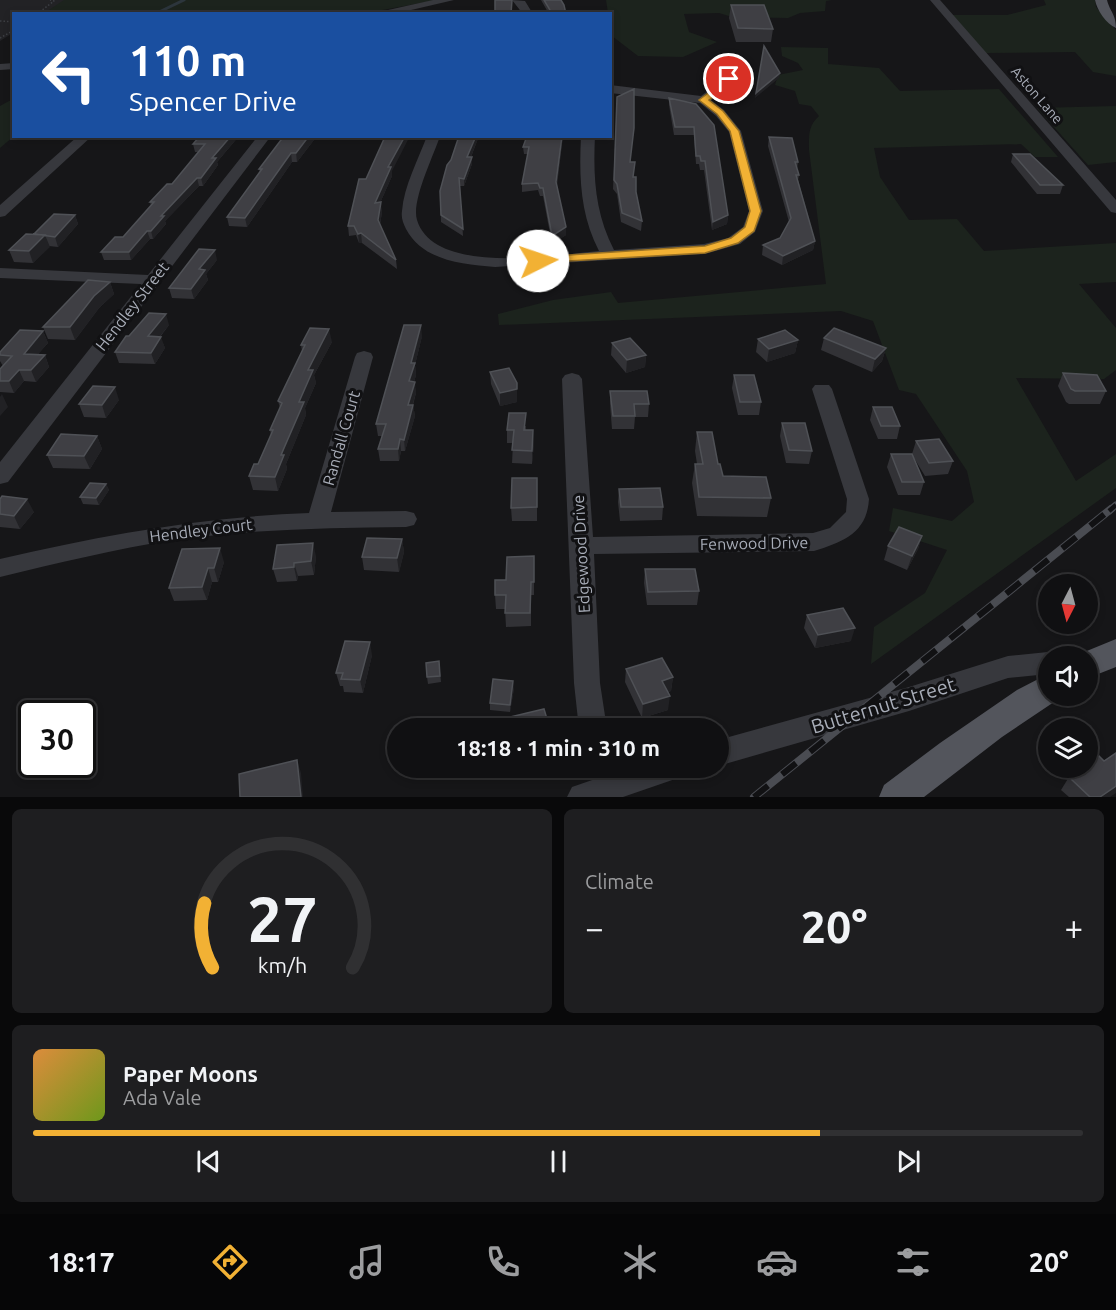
<!DOCTYPE html>
<html lang="en">
<head>
<meta charset="utf-8">
<style>
	:root { --surface:#101012; --page:#1e1e20; --text:#f1f3f6; --muted:#9c9d9f; --line:#303032; --accent:#f2b134 }
	body { margin:0; font-family:Ubuntu,sans-serif; background:var(--page); color:var(--text); height:100vh; display:flex; flex-direction:column; font-size:22px; white-space:nowrap }
	* { box-sizing:border-box; margin:0 }
	p { font-size:20px; color:var(--muted) }
	.icon { flex:none; width:33px; height:33px; fill:none; stroke:currentColor; stroke-width:2; stroke-linecap:round; stroke-linejoin:round }
	.map { position:relative; height:797px; overflow:hidden }
	.drawer { display:flex; flex-direction:column; gap:12px; padding:12px; background:#09090a; flex:1 }
	.drawer>* { flex:none }
	.banner { position:absolute; left:12px; top:12px; width:600px; height:126px; border-radius:0px; box-shadow:0 3px 9px #0003,0 0 0 2px var(--line); background:#1a4fa0; color:#fff; overflow:hidden }
	.needle { width:39px; rotate:186deg }
	.buttons { position:absolute; left:1038px; top:574px; display:grid; gap:12px }
	.buttons a { display:grid; place-items:center; width:60px; height:60px; border-radius:50%; background:var(--surface); box-shadow:0 3px 9px #0003,0 0 0 2px var(--line); font-size:30px }
	.speed { position:absolute; left:18px; top:700px; display:flex; gap:12px; font-size:30px; font-weight:700; text-align:center }
	.speed>* { display:grid; place-content:center; width:78px; height:78px; border-radius:50%; background:var(--surface); box-shadow:0 3px 9px #0003,0 0 0 2px var(--line); line-height:1 }
	.speed .limit { border:3px solid #111; border-radius:9px; background:#fff; color:#111 }
	.pin { position:absolute; display:grid; place-items:center; width:51px; height:51px; color:#fff; margin:-26px; border:3px solid #fff; border-radius:50%; box-shadow:0 2px 6px #0007 }
	.me { position:absolute; width:66px; margin:-33px; rotate:86deg; stroke-linejoin:round; filter:drop-shadow(0 0 4px #0008) }
	.turn { display:flex; align-items:center; gap:21px; height:126px; padding:0 18px; font-size:27px }
	.turn .icon { width:78px; height:78px; stroke-width:2.5 }
	.turn b { display:block; font-size:42px; line-height:51px }
	.big { font-size:45px; font-weight:700; line-height:1.1 }
	.drawer .widget { flex:1; display:flex; flex-direction:column; justify-content:center; gap:9px; min-width:0; padding:0 21px; border-radius:9px; background:var(--page) }
	.drawer .dial { align-items:center; gap:0 }
	.dial svg { height:156px; overflow:visible; fill:none; stroke:var(--line); stroke-width:7; stroke-linecap:round; text-anchor:middle }
	.dial text { fill:var(--text); stroke:none }
	.song { display:flex; align-items:center; gap:18px }
	.cover { width:72px; height:72px; border-radius:9px; background:linear-gradient(135deg,hsl(30 70% 55%),hsl(80 70% 35%)) }
	.played { height:6px; border-radius:3px; background:linear-gradient(90deg,var(--accent) 75%,var(--line) 75%) }
	.keys { display:flex; justify-content:space-around; direction:ltr }
	.heat { display:flex; justify-content:space-between; align-items:center; font-size:33px; direction:ltr }
	.drawer .tiles { flex:1; display:grid; gap:12px; grid-template-columns:1fr 1fr }
	.widget:last-child { grid-column:span 2 }
	.trip { position:absolute; left:387px; top:718px; width:342px; height:60px; border-radius:30px; background:var(--surface); box-shadow:0 3px 9px #0003,0 0 0 2px var(--line); font-weight:700; line-height:60px; text-align:center }
	.dock { display:flex; height:96px; justify-content:space-around; align-items:center; background:#060607; color:var(--muted) }
	.dock .icon { width:42px; height:42px }
	.dock .current { color:var(--accent) }
	.dock b { font-size:27px; color:var(--text) }
	.map>svg:first-child { display:block }
</style>
</head>
<body>
<div class="map">
<svg width="1116" height="797" viewBox="0 0 1116 797">
	<rect width="100%" height="100%" fill="#161618"/>
	<path fill="#222225" d="M0 0H74L48 13 14 14 13 33 0 41Z"/>
	<path fill="#1c231d" d="M64 0H437L361 14H43Z
		M606 0H832L826 1 825 11 800 13 788 18 732 17 719 13 684 14 689 32 717 42 683 57 638 56 612 36 610 14 608 13Z
		M1044 0H1095L1096 7 1116 30V76L1093 72 1075 52 986 53 951 15H1007L1046 5Z
		M781 47 828 48V64L879 68 900 91 999 89 1058 157H1035L1021 144 874 148 880 177 909 220 957 219 984 251 1116 243V282L1079 284 1116 328V370L1104 379 1016 378 1076 481 1116 454V488L871 664 874 627 925 593 947 550 889 531 893 508 952 521 974 502 967 471 916 394 899 390 873 321 841 311 499 325 498 314 553 300 611 292 618 303 826 284 809 150C809 135 808 126 819 116L811 106 799 104 795 91 775 85 778 75 803 70 798 63 782 56Z
		M9 101H13L14 136 0 148V106Z
		M1116 106V162L1088 165 1037 108Z"/>
	<g fill="none" stroke-linecap="round" stroke-linejoin="round">
		<path stroke="#2c353c" stroke-width="3" d="M155 14 184 0"/>
		<path stroke="#3d3f44" stroke-width="1.5" stroke-dasharray="1.5 2" stroke-linecap="butt" d="M37 14 54 1 50 0
			M0 21 14 22
			M0 38 14 30"/>
		<path fill="#37383d" fill-rule="evenodd" d="M433 0H454L394 14H370Z
			M512 0 525 1 533 14H523Z
			M930 0H940L1116 200V213L1111 212Z
			M736 56 742 59C735 77 727 89 711 100L724 110 741 131 763 211 755 232 740 244 705 254 495 267C462 264 423 261 406 229 403 223 401 218 402 211 404 186 418 160 427 136H440C434 155 411 201 417 220 434 276 555 255 599 251 580 214 579 177 581 136H595C593 177 595 213 614 250L704 244 728 238 743 227 749 211 729 132 716 116 700 103 610 93V85L701 96 720 81 730 59Z
			M14 63V69L0 70V64Z
			M78 136H92L5 216 0 217V205Z
			M258 136H271L8 482 0 484V462L141 284 0 278V268L148 275Z
			M364 351 371 353 373 357 331 512 406 511 414 513 417 519 414 525 406 527C329 528 251 529 174 540 115 549 58 563 0 577V559C103 535 203 517 309 513L355 357 357 353Z
			M572 373 579 375 582 379 593 537 813 533 830 528 846 512 847 499 812 389 815 385H829L832 389 869 499C867 533 843 542 814 551L594 554 600 683 607 729H579L574 683 562 379 565 375Z
			M1048 652 1058 657H1048V674L1008 678 909 711 718 766V740L909 687 1008 656Z
			M594 768H622L623 770 630 768H685L681 777 623 797H567L572 787 598 778Z"/>
		<path fill="#53555c" fill-rule="evenodd" d="M1095 0H1107C1110 12 1116 14 1116 28 1106 24 1097 10 1095 0Z
			M1116 639V667L1088 678V657L1077 655Z
			M1048 674V696H1060V698L1002 737 924 797H879L884 785 940 743 1017 690Z"/>
		<g stroke="#4a4c52" stroke-width="7">
			<path id="rail-far1" d="M1109 511 1116 505"/>
		</g>
		<g stroke="#4a4c52" stroke-width="8">
			<path id="rail" d="M754 797 1111 509"/>
		</g>
		<use href="#rail-far1" stroke="#111113" stroke-width="4.5" stroke-dasharray="14" stroke-linecap="butt"/>
		<use href="#rail" stroke="#111113" stroke-width="6" stroke-dasharray="18" stroke-linecap="butt"/>
	</g>
	<path fill="#323236" d="M541 0H561L566 14H549Z
		M731 5 773 29 771 42H736L729 18Z
		M617 97 634 128 630 162 642 221 641 231 621 222 617 194 613 189Z
		M669 98 696 104 728 215 727 224 712 230 704 170H700L699 164H696L694 135H674L669 105Z
		M200 136H239L217 162 218 165 203 186H199L165 221 166 224 153 239H150L131 260H104L101 252 123 237 151 206 150 202 172 184 199 152H195L193 144Z
		M317 136 297 162H292L247 227 229 226 227 217 260 172 259 169Z
		M459 136H479L471 157 472 164 464 186H460L463 236 441 222 440 191Z
		M527 136H563L557 185 566 235 552 244 543 196H540L538 190 522 192V184L528 154H524L523 147Z
		M769 137 798 162 797 169 799 175 798 180 815 241 813 250 782 265 762 255 763 245 780 238 789 222 768 146Z
		M387 139 392 176 380 203 382 212 380 225 396 260 397 269 362 243H359L356 235 349 236 348 226 366 179Z
		M1013 154 1063 185 1060 194H1037L1011 162Z
		M75 215 78 224 58 247 49 246 33 263 14 262 9 250 34 234Z
		M217 260 206 274 208 280 194 299 172 298 169 288Z
		M110 282 114 294 99 308 75 340 48 339 43 327Z
		M169 325 160 337 165 348 155 364 119 363 115 352 129 336Z
		M43 331 48 343 38 354 45 355 49 367 36 382 24 381 14 393 0 392V369L3 366 0 361V352Z
		M422 336 415 365 416 375 414 382 416 393 413 405 415 416 405 451H401L399 461H380L378 449 382 436H378L376 424Z
		M824 338 886 348 882 361 872 372 821 350Z
		M758 339 798 340 795 353 767 362 756 352Z
		M332 342 314 375 316 383 305 408 306 415 286 464 287 469 278 491 253 490 249 476 258 464 271 436 270 430 280 408 278 401 302 351 301 345Z
		M612 343 646 355 645 367 626 373 611 355Z
		M490 372 517 402 500 406 491 384Z
		M1063 373 1106 391 1100 404H1069L1066 402 1058 386Z
		M734 375 761 402 759 415H738L732 388Z
		M610 391 649 404 648 417H635L634 429H612L610 404Z
		M119 400 106 418 84 417 79 404Z
		M873 407 900 426 897 439H878L870 420Z
		M782 423 812 451 809 464 786 463 780 436Z
		M526 426V430L534 443 532 464 512 463 513 443H507V430Z
		M697 432 718 464 723 476 771 498 767 517 697 516 692 483 695 464H697L695 451Z
		M97 436 102 449 90 469 53 468 47 455Z
		M916 441 953 461 948 474 925 476 914 458 924 482 920 495H898L887 467 891 454H912Z
		M537 478V521H512L511 508Z
		M106 484 109 490 99 505 83 504 80 497Z
		M619 489 663 507 662 520 620 521 618 502Z
		M0 499 34 512 20 529 0 527Z
		M922 536 918 549 907 570 884 560 888 546Z
		M402 539 404 552 399 572 364 570 362 557Z
		M182 549 224 562 218 582H212L207 600 174 601 169 588Z
		M316 556 314 575 298 576 297 581 277 582 273 569Z
		M534 556V595H531V626L506 627 505 609H496L495 595 506 580Z
		M645 569 699 591 697 605H647L644 583Z
		M807 615 851 641 815 648 804 628Z
		M372 655 363 693 344 692 343 686H340L336 673Z
		M439 661 441 682 428 684 427 677Z
		M626 669 673 677 671 691 668 692V710L642 718 625 682Z
		M514 688 510 712 490 710V703Z
		M1069 777 1110 797H1069L1061 790Z"/>
	<path fill="#212124" d="M780 73 779 78 755 98 756 93Z
		M123 136H135L124 139Z
		M231 136H239L217 162 218 165 203 186 201 178 212 158Z
		M309 136H317L297 162 296 153Z
		M405 136H410L392 171V176L376 212 375 203 388 167Z
		M476 136H479L468 164 467 157Z
		M562 136H563L556 189V182Z
		M291 153 292 162 247 227 245 218Z
		M472 157V164L464 186V179Z
		M197 178 199 186 165 221 166 224 153 239 151 231 161 216Z
		M381 202 382 212 379 230 378 220Z
		M75 215 78 224 58 247 55 237Z
		M728 215 727 224 712 230 713 222Z
		M566 227V235L552 244V236Z
		M147 231 150 239 131 260 129 252Z
		M361 233 362 243H359L358 234Z
		M45 235 50 247 33 263 29 251Z
		M815 241 813 250 782 265 783 256Z
		M215 250 217 260 206 274 208 280 194 299 191 289 199 269Z
		M110 282 114 294 99 308 75 340 70 327 94 296Z
		M166 314 169 325 151 347 148 336Z
		M421 325 422 336 415 365 416 375 411 393 409 381 411 363Z
		M329 329 332 342 314 375 316 383 305 408 306 415 286 464 287 469 278 491 275 477 299 402 308 370Z
		M43 331 48 343 28 365 24 354Z
		M161 337 165 348 155 364 151 353Z
		M798 340 795 353 767 362 769 349Z
		M886 348 882 361 872 372 875 359Z
		M45 355 49 367 36 382 31 370Z
		M646 355 645 367 626 373 627 360Z
		M19 370 24 381 14 393 9 381Z
		M415 382 416 393 409 416 408 405Z
		M517 383V402L500 406V393Z
		M115 387 119 400 106 418 102 405Z
		M2 394 8 407 0 416V397Z
		M413 405 415 416 405 451 404 440Z
		M533 430 534 443 532 464V451Z
		M97 436 102 449 90 469 84 456Z
		M400 439 401 451 399 461 398 449Z
		M106 484 109 490 99 505 96 498Z
		M27 499 34 512 20 529 14 516Z
		M922 536 918 549 907 570 912 556Z
		M402 539 404 552 399 572 397 558Z
		M313 543 316 556 314 575 311 561Z
		M220 548 224 562 218 582 214 568Z
		M294 563 298 576 297 581 294 567Z
		M208 568 212 582 207 600 202 587Z
		M855 628 851 641 815 648 818 635Z
		M370 642 372 655 363 693 360 680Z
		M673 677 671 691 661 694 662 681Z
		M513 681 514 688 510 712V705Z
		M670 696 668 710 642 718 643 704Z
		M297 760 301 773 303 797H301Z
		M415 768H457L416 776Z
		M1116 786V793L1110 797H1100Z"/>
	<path fill="#3f3f44" stroke="#4f5156" stroke-width="1.5" d="M495 0H512L511 14H495Z
		M544 0H561L564 5 566 14H550V10Z
		M731 5H764L773 29 738 28Z
		M764 46 780 73 756 93Z
		M634 89V128L630 162H635L633 177H636V192L642 221 622 213 617 184 614 180 617 97Z
		M669 98 696 104 714 125 728 215 713 222 705 161H701L700 156H696L694 127H675Z
		M200 136H231L212 158H216L201 178H197L161 216H164L151 231H147L129 252H101L115 237H123L154 202H150L167 184H172L205 144H193Z
		M284 136H309L296 153H291L245 218 227 217 262 169H259Z
		M388 136H405L388 167H391L375 203 381 202 378 220 396 260 361 233 358 234 354 226H348L359 179H366L384 139H387Z
		M459 136H476L467 157H472L464 179 459 178 463 229 441 215 440 191 447 165 451 160Z
		M527 136H562L556 182 566 227 552 236 543 188H540L538 183 522 184 529 147H523Z
		M769 137 792 138 798 162H795L799 175H796L815 241 783 256 763 245 780 238 791 218Z
		M1013 154H1030L1063 185H1040Z
		M54 214 75 215 55 237 34 234Z
		M26 234 45 235 29 251 9 250Z
		M199 249 215 250 199 269 205 270 191 289 169 288Z
		M88 280 110 282 94 296 70 327H43Z
		M149 313 166 314 148 336 161 337 151 353 115 352 126 336H129Z
		M404 325H421L411 363H415L409 381 415 382 408 405H413L404 440 400 439 398 449H378L386 424H376Z
		M310 328 329 329 308 370H313L299 402H304L281 455H284L275 477 249 476 254 464H258L273 430H270L282 403 278 401 305 345H301Z
		M834 328 886 348 875 359 824 338Z
		M20 330 43 331 24 354 45 355 31 370H19L9 381H0V369L12 356 0 355V352Z
		M785 330 798 340 769 349 758 339Z
		M630 338 646 355 627 360 612 343Z
		M509 368 517 383V389L500 393 490 372Z
		M1063 373 1097 375 1106 391H1075L1071 389Z
		M734 375H754L761 402H740Z
		M93 386 115 387 102 405 79 404Z
		M610 391H647L649 404H634L635 416H613Z
		M873 407H892L900 426H881Z
		M509 413H526L524 430H533L532 451 512 450 514 430H507Z
		M782 423H805L812 451 789 450Z
		M697 432H712L718 464H720L723 476 766 477 771 498 699 497 695 464H703Z
		M61 434 97 436 84 456 47 455Z
		M939 439 953 461 929 463 916 441Z
		M891 454H912L924 482H902Z
		M512 478H537V507L511 508Z
		M90 483 106 484 96 498 80 497Z
		M660 488 663 507H621L619 489Z
		M2 496 27 499 14 516 0 514V499Z
		M899 527 922 536 912 556 888 546Z
		M367 538 402 539 397 558 362 557Z
		M313 543 311 561 294 563V567L273 569 277 545Z
		M220 548 214 568H208L202 587 169 588 182 549Z
		M534 556V582H531L530 613H505L506 595H495V580H506L507 557Z
		M645 569H695L699 591 648 592Z
		M843 608 855 628 818 635 807 615Z
		M345 641 370 642 360 680 341 679 343 673H336Z
		M662 658 673 677 662 681 670 696 643 704 626 669Z
		M439 661 440 676 427 677 426 663Z
		M493 679 513 681 510 705 490 703Z
		M544 709 550 729H509L506 718Z
		M467 720 468 729H454L453 723Z
		M1116 753V786L1100 797H1090L1069 777 1082 768H1088V764L1099 756 1104 761Z
		M297 760 301 797H240L239 774Z"/>
	<path fill="#f2b134" stroke="#9d7322" stroke-width="1.5" d="M729 77 732 78V81L723 91 709 100 723 111 739 131 761 211 754 231 738 243 705 253 534 263 533 261 538 257 705 246 731 238 745 227 750 211 730 131 717 114 699 100Z"/>
	<g text-anchor="middle" dominant-baseline="central" stroke-width="6" stroke-linejoin="round" paint-order="stroke">
		<g font-size="14" fill="#a8adb8" stroke="#111113">
			<text transform="translate(1037 95) rotate(49)">Aston Lane</text>
		</g>
		<g font-size="16" fill="#a8adb8" stroke="#111113">
			<text transform="translate(132 306) rotate(-52)">Hendley Street</text>
			<text transform="translate(341 438) rotate(-74)">Randall Court</text>
			<text transform="translate(201 530) rotate(-7)">Hendley Court</text>
			<text transform="translate(754 543) rotate(-1)">Fenwood Drive</text>
			<text transform="translate(581 554) rotate(-93)">Edgewood Drive</text>
		</g>
		<g font-size="20" fill="#a8adb8" stroke="#111113">
			<text transform="translate(883 705) rotate(-17)">Butternut Street</text>
		</g>
	</g>
</svg>
<div class="buttons">
<a><svg class="needle" viewBox="-14 -14 28 28"><path d="M0-13l5 13h-10z" fill="#e53935"/><path d="M0 13l5-13h-10z" fill="#9c9d9f"/></svg></a>
<a><svg class="icon" aria-label="sound" viewBox="0 0 24 24"><path d="M4 9h4l5-4v14l-5-4H4zM17 9q2 3 0 6"/></svg></a>
<a><svg class="icon" aria-label="layers" viewBox="0 0 24 24"><path d="M12 4l9 5-9 5-9-5zM3 14l9 5 9-5"/></svg></a>
</div>
<div class="speed"><div class="limit">30</div></div>
<div class="pin" style="left:729px;top:79px;background:#d93025"><svg class="icon" aria-label="arrive" viewBox="0 0 24 24"><path d="M6 21V4h12l-3 4 3 4H6"/></svg></div>
<svg class="me" style="left:538px;top:261px" viewBox="-20 -20 40 40"><circle r="19" fill="#fff"/><path d="M0-13L10 11 0 6-10 11z" fill="#f2b134"/></svg>
<div class="trip">18:18 · 1 min · 310 m</div>
<div class="banner">
<div class="turn"><svg class="icon" aria-label="left" viewBox="0 0 24 24"><path d="M17 20v-9H6M10 6l-5 5 5 5"/></svg><div><b>110 m</b>Spencer Drive</div></div>
</div>
</div>
<section class="drawer">
<div class="tiles">
<div class="widget dial"><svg viewBox="0 0 100 80">
<path d="M14 69A42 42 0 1 1 86 69"/>
<path d="M14 69A42 42 0 0 1 10 36" stroke="#f2b134"/>
<text x="50" y="56" font-size="32" font-weight="700">27</text>
<text x="50" y="72" font-size="11">km/h</text>
</svg></div>
<div class="widget"><p>Climate</p>
<div class="heat"><a>−</a><b class="big">20°</b><a>+</a></div>
</div>
<div class="widget">
<div class="song"><i class="cover"></i><div><b>Paper Moons</b><p>Ada Vale</p></div></div>
<div class="played"></div>
<div class="keys"><svg class="icon" aria-label="previous" viewBox="0 0 24 24"><path d="M18 5L8 12l10 7zM5 5v14"/></svg><svg class="icon" aria-label="pause" viewBox="0 0 24 24"><path d="M8 5v14M16 5v14"/></svg><svg class="icon" aria-label="next" viewBox="0 0 24 24"><path d="M6 5l10 7-10 7zM19 5v14"/></svg></div>
</div>
</div>
</section>
<nav class="dock">
<b>18:17</b>
<svg class="icon current" aria-label="directions" viewBox="0 0 24 24"><path d="M12 3l9 9-9 9-9-9zM9 14v-3h6M13 9l2 2-2 2"/></svg>
<svg class="icon" aria-label="music" viewBox="0 0 24 24"><path d="M9 18V5l10-2v13"/><circle cx="6" cy="18" r="3"/><circle cx="16" cy="16" r="3"/></svg>
<svg class="icon" aria-label="phone" viewBox="0 0 24 24"><path d="M5 4h4l2 5-3 2q2 4 5 5l2-3 5 2v4C11 20 4 13 5 4z"/></svg>
<svg class="icon" aria-label="climate" viewBox="0 0 24 24"><path d="M12 3v18M4 7l16 10M4 17L20 7"/></svg>
<svg class="icon" aria-label="car" viewBox="0 0 24 24"><path d="M5 17H2v-5l4-1 3-4h7l3 4 3 1v5h-3M9 17h6M6 11h13"/><circle cx="7" cy="17" r="2"/><circle cx="17" cy="17" r="2"/></svg>
<svg class="icon" aria-label="filters" viewBox="0 0 24 24"><path d="M4 7h16M4 17h16"/><circle cx="9" cy="7" r="2"/><circle cx="15" cy="17" r="2"/></svg>
<b>20°</b>
</nav>
</body>
</html>
